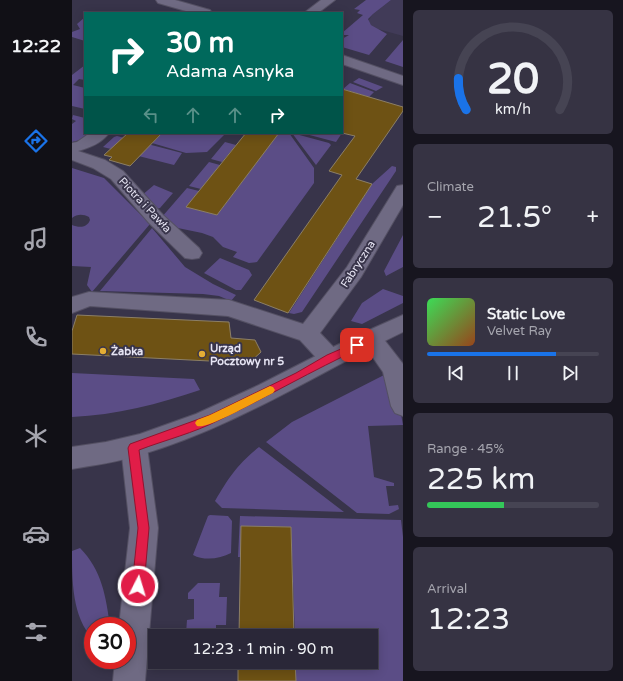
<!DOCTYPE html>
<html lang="en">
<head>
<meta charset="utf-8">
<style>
	:root { --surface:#2a2738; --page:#363343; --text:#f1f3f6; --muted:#a5a5ae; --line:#464453; --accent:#1a73e8 }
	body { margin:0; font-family:"Varela Round",sans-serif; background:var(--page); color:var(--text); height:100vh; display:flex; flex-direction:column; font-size:15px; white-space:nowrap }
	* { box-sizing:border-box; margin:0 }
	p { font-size:13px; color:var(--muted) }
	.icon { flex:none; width:22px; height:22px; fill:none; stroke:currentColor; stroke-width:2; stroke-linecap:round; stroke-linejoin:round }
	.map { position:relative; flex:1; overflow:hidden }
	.sheet { display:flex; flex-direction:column; gap:10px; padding:10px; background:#17151f; width:220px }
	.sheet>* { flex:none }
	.top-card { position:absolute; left:12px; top:12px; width:259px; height:122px; border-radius:0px; box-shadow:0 2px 10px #0003,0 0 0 1px var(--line); background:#00695c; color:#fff; overflow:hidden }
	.speed { position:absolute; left:12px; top:617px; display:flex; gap:8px; font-size:20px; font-weight:700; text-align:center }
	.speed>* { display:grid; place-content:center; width:52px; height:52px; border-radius:50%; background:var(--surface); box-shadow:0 2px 10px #0003,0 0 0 1px var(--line); line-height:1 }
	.speed .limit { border:6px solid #d22; background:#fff; color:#111 }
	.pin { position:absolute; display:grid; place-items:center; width:34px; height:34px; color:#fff; margin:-17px; border-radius:8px; box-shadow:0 2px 6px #0006 }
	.me { position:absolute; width:44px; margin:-22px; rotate:5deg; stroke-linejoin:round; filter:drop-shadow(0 0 3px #0008) }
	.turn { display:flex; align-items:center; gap:14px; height:84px; padding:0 16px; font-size:18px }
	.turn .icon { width:52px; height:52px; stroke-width:2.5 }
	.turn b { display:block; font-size:28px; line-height:34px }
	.lanes { display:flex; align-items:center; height:38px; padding:0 16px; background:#0003; justify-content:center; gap:20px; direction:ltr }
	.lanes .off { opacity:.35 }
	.big { font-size:30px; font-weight:600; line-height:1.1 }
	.sheet .tile { flex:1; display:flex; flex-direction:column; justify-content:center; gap:6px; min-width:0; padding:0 14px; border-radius:6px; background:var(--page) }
	.sheet .dial { align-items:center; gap:0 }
	.dial svg { height:104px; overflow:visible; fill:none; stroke:var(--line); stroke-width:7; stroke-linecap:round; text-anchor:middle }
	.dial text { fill:var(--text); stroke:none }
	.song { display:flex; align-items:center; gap:12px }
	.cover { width:48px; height:48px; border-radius:6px; background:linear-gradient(135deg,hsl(130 70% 55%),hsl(20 70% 35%)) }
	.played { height:4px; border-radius:2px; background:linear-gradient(90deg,var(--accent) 75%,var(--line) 75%) }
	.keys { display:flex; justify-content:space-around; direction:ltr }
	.heat { display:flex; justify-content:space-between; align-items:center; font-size:22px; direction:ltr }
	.charge { height:6px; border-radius:3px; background:linear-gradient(90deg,#34c759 45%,var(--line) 0) }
	.trip { position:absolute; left:76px; top:629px; width:230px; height:40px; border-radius:0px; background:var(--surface); box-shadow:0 2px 10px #0003,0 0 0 1px var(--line); font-weight:600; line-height:40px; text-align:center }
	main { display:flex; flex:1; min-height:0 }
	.dock { display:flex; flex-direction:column; width:72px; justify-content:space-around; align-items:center; background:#111016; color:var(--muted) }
	.dock .icon { width:28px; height:28px }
	.dock .on { color:var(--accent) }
	.dock b { font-size:18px; color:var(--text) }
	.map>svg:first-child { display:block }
</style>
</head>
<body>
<main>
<nav class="dock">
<b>12:22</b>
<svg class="icon on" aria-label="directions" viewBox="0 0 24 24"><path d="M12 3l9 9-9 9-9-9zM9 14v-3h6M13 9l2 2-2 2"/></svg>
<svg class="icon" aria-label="music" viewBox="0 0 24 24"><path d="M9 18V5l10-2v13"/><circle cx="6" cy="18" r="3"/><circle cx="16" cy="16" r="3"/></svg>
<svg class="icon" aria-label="phone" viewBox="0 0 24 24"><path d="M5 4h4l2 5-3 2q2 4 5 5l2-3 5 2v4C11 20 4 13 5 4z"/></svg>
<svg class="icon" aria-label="climate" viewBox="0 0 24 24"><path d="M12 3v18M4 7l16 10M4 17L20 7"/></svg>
<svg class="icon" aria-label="car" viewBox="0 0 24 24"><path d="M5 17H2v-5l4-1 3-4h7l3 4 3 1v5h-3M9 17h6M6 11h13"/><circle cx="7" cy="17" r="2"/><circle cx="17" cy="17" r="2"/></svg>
<svg class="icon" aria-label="filters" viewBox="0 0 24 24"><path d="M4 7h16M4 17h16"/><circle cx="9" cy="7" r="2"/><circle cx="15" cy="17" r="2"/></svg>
</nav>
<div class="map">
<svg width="331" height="681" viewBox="0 0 331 681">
	<rect width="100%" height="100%" fill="#38344a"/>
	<path fill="#413b58" d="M319 0H331V36L306 29 299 25 296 21 301 14Z"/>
	<path fill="#5b4d86" d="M294 0H319L301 14 296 19 299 25 315 34 297 55 270 47V39L277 35H270V33L291 15 285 13 288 10 282 9Z
		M13 17V41L0 37V32L8 29 5 24Z
		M331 40V67L313 61Z
		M13 65V80L7 79 1 85 13 88V109L0 106V75Z
		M287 78 311 87 304 91 281 82Z
		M278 83 302 92 297 97 271 89Z
		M1 115 13 118V133H16L8 140 0 142V124L4 121 0 119Z
		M90 133H154L135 152 114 153 80 143Z
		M191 133H217L242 168V183L185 262 177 263 161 257 165 252 151 247 141 237 130 233 101 227 89 218 115 188 127 191 115 207 145 215 204 136Z
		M220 133 257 143 259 145 244 165Z
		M230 133H270L264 142Z
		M45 136 110 153 102 165 31 147 42 137Z
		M153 142 164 145 150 162 139 159Z
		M137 162 148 165 129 189 117 186Z
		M320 166 324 167V171L230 312 222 314 217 313 300 184Z
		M0 168 32 178 78 224 20 292 15 285 19 267 0 266V225C7 228 15 228 18 220L17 217C11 214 5 214 0 218Z
		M82 185 101 193 88 208 81 210 69 196Z
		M80 228 113 267 141 284 164 295 159 301 147 296 131 294 28 291Z
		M331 235V267L314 276 312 271Z
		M148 258 177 270 180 275 169 290H164L132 273Z
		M311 289 331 296V303L290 324 279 321 290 303Z
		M0 373 122 379 128 390C87 404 44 415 0 417Z
		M314 374 322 376 331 425 296 426 302 477 322 483V486H314L317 506 326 505 327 509 317 514 285 513 194 442 220 422Z
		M187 447 272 512 150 508 143 501C157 477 165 465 187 447Z
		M138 515 156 516 160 521 159 553C148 559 132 561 121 555L136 516Z
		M168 516 329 520 331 537V681H224L223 662H299V636H223L219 527 170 526 169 557H166Z
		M8 548C30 570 34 597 38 626H21V639C0 617 0 580 0 551Z
		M126 583H148L147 597H155L154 625H144V636H118L114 634 115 620 122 619V599H116V593Z"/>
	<path fill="#6e5214" stroke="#8c7f66" d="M270 89 331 107V111L284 179 300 184 216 313 182 300 270 175 257 171 283 136 270 133Z
		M56 133H90L58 166 37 160 40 157 32 155Z
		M174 133H207L145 215 114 207Z
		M5 315 157 322 159 338 183 340 189 352 177 363 0 354V331Z
		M169 526 219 527 222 636H167Z
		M166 662H223L224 681H166Z"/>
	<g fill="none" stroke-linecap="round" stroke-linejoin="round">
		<g stroke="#545063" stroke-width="2">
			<path id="minor" d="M249 0H263L246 13H232Z
				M18 133H37C30 143 17 148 6 151L33 160 51 171 91 215 127 248 130 253 127 258 120 259 113 258 77 223 39 179 21 168 0 160V143L5 142Z
				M331 185V205L289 277 248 333 266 352 269 358 266 364 258 367 250 364 228 340 156 316 18 306 0 313V297L17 292 157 300 231 324 275 267 325 186Z
				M299 331 307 333 331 364V416L323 413 319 406 311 372 288 339 291 333Z
				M62 436 71 439 75 447 86 528 73 681H41L43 660H55V626H47L58 528 49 447 53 439Z"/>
		</g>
		<g stroke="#545063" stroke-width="2">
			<path id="tertiary" d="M84 0H103L138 10 140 13H121L86 3Z
				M270 55 331 76V85L270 64Z
				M331 315V332C244 374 161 428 68 455 46 462 23 465 0 469V447L34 442 68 434 124 414 187 385 277 339Z"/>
		</g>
		<use href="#minor" fill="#6f6a83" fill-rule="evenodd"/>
		<use href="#tertiary" fill="#6f6a83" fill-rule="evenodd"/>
	</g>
	<path fill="#e11d48" stroke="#92132f" d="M285 342 290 345 289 348C241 370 195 397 147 420 122 433 93 440 67 450L77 528 72 586 70 590 66 592 61 590 60 586 66 528 56 448 58 444 138 415 224 373 255 355Z"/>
	<path fill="#f59e0b" d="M198 386 201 387 203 390 201 393C188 399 135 430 125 426L123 423 125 420 138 415Z"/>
	<g fill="#e4ae35" stroke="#38344a" stroke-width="1.5">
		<circle cx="31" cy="351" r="4"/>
		<circle cx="130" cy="354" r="4"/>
	</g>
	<g text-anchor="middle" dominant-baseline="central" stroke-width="4" stroke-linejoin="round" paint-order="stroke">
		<g font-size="11" fill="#e7e5f4" stroke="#38344a">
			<text transform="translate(73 205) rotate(47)">Piotra i Pawła</text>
			<text transform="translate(286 264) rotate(-57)">Fabryczna</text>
		</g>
		<g font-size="11" font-weight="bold" fill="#e7e5f4" stroke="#38344a" text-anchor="start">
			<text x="138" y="348">Urząd<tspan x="138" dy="13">Pocztowy nr 5</tspan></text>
			<text x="39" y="351">Żabka</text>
		</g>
	</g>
</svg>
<div class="speed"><div class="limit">30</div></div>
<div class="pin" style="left:285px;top:345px;background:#d93025"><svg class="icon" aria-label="arrive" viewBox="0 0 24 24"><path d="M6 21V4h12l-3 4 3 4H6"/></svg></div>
<svg class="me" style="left:66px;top:586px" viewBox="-20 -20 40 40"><circle r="17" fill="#e11d48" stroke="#fff" stroke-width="3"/><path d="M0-11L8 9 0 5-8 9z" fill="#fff"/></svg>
<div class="trip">12:23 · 1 min · 90 m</div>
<div class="top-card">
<div class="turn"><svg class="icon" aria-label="right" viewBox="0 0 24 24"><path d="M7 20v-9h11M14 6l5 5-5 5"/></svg><div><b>30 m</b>Adama Asnyka</div></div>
<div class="lanes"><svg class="icon off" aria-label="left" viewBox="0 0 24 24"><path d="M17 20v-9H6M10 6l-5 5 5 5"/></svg><svg class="icon off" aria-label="ahead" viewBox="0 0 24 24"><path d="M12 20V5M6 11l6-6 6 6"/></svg><svg class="icon off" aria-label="ahead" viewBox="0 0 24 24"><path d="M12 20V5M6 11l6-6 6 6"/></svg><svg class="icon" aria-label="right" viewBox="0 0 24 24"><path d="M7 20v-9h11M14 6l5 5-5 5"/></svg></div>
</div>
</div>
<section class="sheet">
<div class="tile dial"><svg viewBox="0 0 100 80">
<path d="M14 69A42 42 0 1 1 86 69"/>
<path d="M14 69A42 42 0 0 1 8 45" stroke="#1a73e8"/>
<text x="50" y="56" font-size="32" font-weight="700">20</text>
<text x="50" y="72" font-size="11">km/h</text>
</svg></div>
<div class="tile"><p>Climate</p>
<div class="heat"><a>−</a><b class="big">21.5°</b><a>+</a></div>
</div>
<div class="tile">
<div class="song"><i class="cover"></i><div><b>Static Love</b><p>Velvet Ray</p></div></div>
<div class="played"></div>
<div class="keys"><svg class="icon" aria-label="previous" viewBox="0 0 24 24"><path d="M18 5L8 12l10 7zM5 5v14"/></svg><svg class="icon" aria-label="pause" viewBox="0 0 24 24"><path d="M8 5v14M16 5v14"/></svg><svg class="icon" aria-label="next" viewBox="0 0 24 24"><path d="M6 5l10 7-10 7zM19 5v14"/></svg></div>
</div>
<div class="tile"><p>Range · 45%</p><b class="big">225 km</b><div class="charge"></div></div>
<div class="tile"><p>Arrival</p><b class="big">12:23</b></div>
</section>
</main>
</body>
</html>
